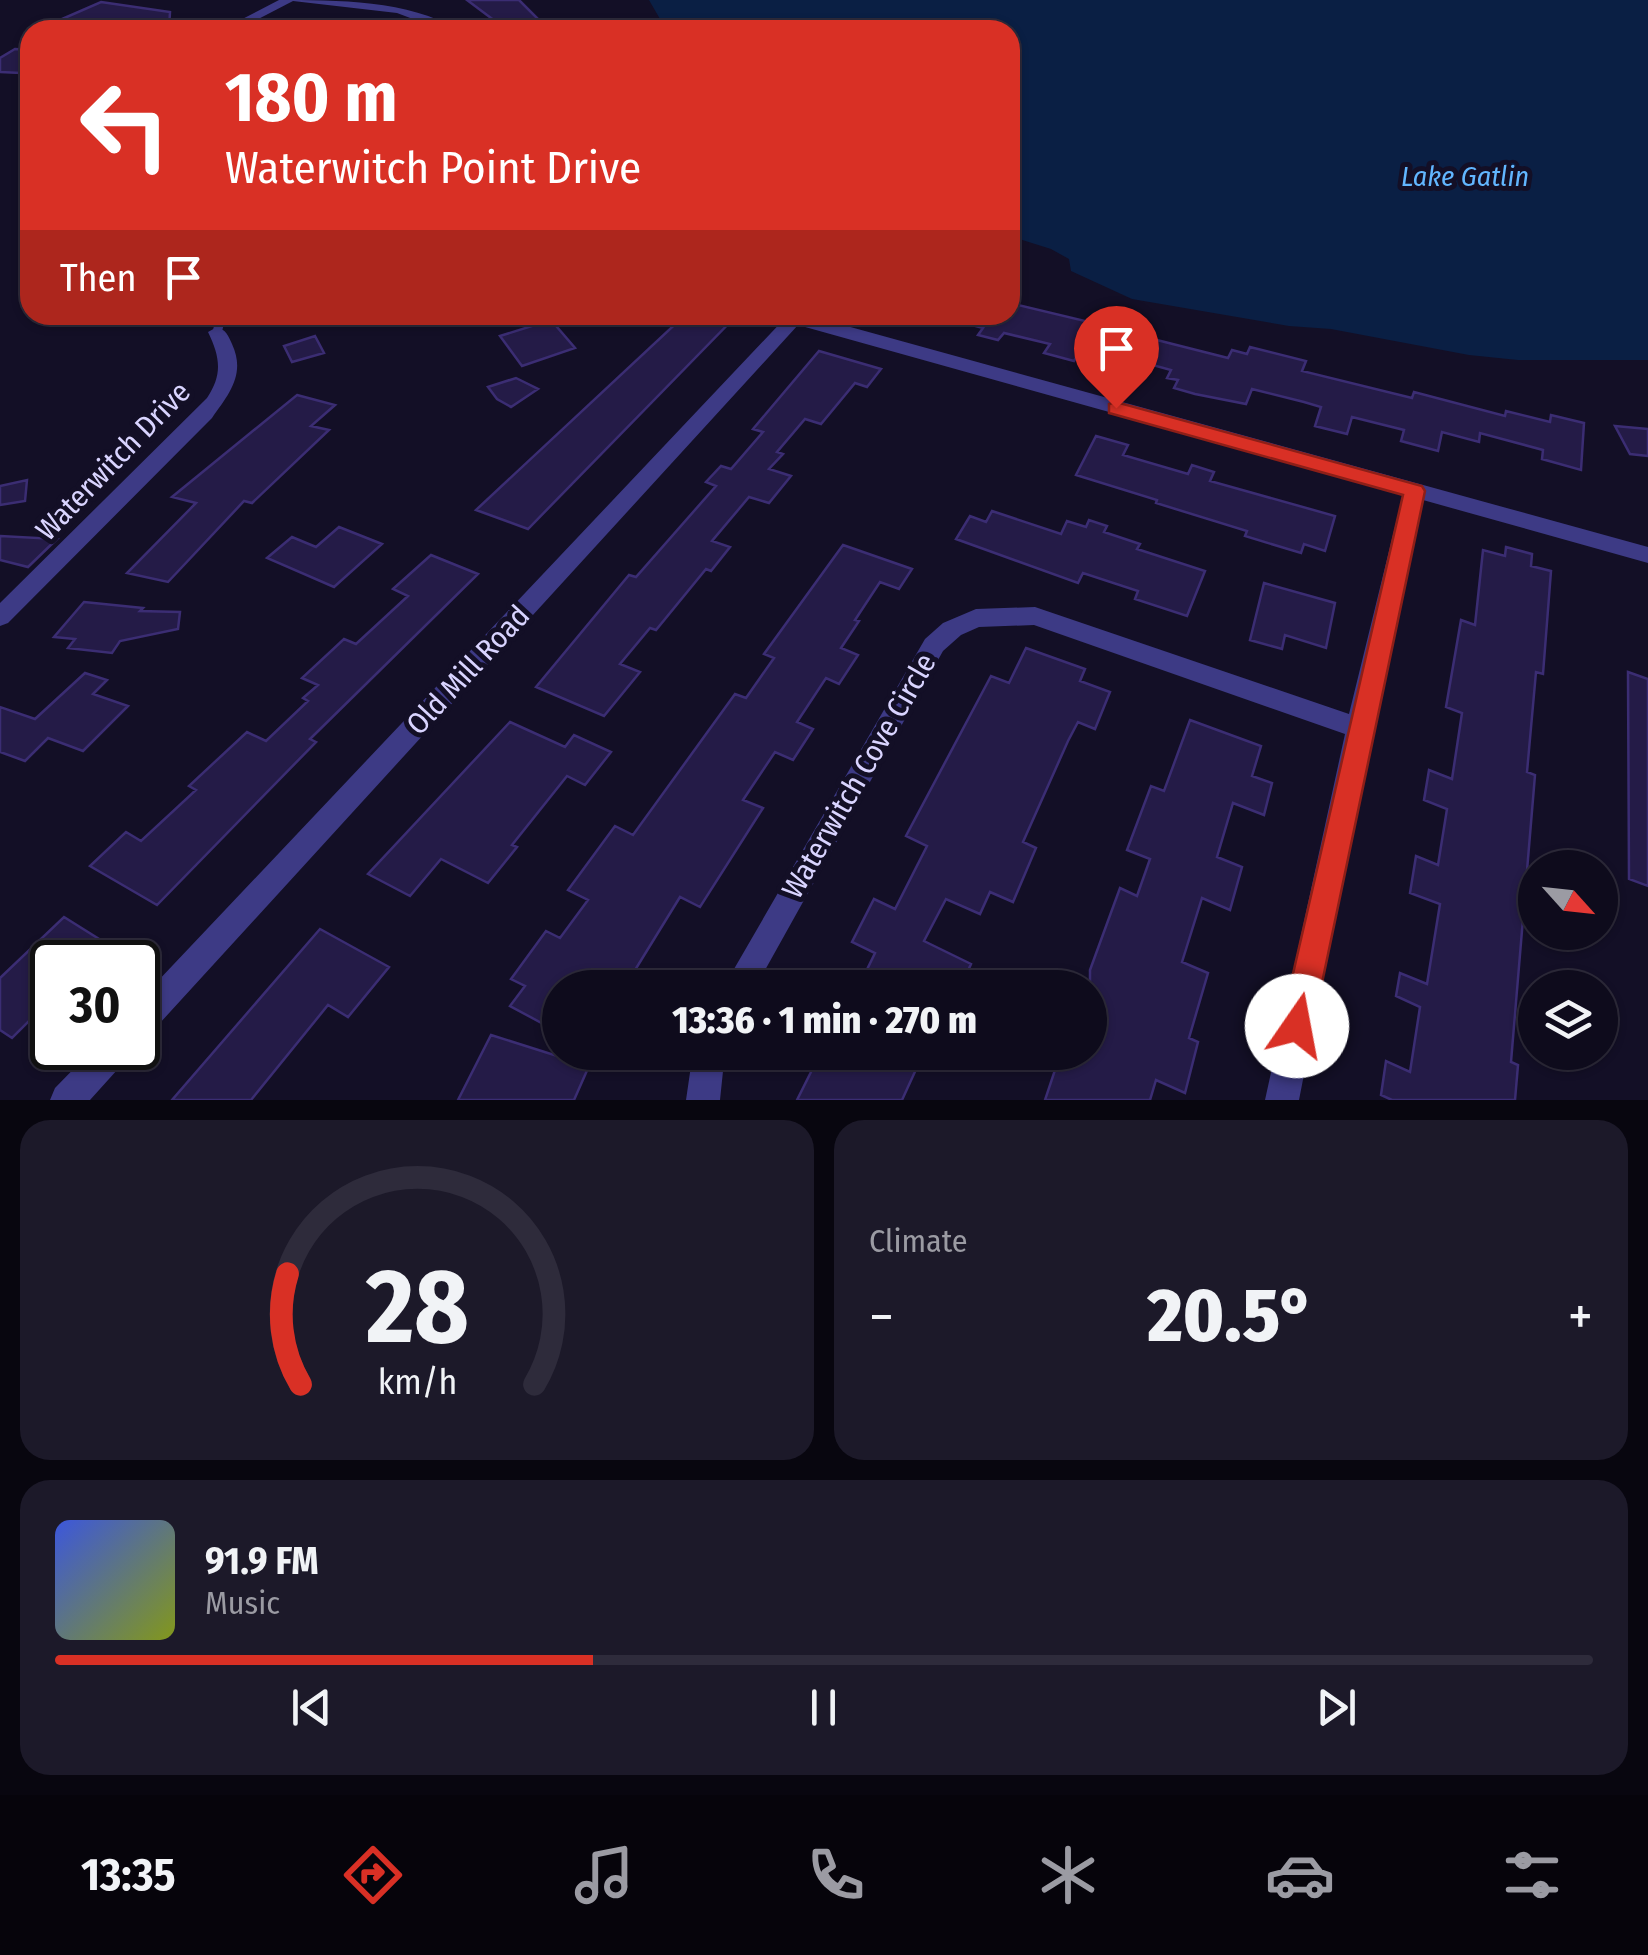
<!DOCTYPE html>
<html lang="en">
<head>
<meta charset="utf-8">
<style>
	:root { --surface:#0e0b1c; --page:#1c1929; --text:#f1f3f6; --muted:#9b9ba3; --line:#2e2b3b; --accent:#d93025 }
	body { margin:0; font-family:"Fira Sans Condensed",sans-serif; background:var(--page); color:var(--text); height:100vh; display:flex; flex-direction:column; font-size:38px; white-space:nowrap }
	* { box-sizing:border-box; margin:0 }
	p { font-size:32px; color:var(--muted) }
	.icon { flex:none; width:55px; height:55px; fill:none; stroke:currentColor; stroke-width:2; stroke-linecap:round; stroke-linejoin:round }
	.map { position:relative; height:1100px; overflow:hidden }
	.panel { display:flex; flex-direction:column; gap:20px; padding:20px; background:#08060f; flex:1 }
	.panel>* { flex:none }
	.top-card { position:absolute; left:20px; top:20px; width:1000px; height:305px; border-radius:30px; box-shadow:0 2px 8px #0004,0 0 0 2px var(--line); background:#d93025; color:#fff; overflow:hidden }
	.needle { width:65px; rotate:117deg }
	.buttons { position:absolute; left:1518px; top:850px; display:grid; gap:20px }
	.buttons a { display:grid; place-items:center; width:100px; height:100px; border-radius:50%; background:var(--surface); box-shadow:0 2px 8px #0004,0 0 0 2px var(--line); font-size:50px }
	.speed { position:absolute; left:30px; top:940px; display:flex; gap:20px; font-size:50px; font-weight:700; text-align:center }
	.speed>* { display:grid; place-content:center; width:130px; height:130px; border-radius:50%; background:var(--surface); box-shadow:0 2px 8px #0004,0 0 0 2px var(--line); line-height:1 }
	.speed .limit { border:5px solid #111; border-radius:15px; background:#fff; color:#111 }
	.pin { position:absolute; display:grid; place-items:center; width:85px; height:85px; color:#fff; margin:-102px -42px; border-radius:50% 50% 50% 0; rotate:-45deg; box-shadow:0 0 10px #0007 }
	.pin .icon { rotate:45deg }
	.me { position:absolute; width:110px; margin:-55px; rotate:12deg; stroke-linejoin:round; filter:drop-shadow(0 0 8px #0008) }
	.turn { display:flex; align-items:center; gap:35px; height:210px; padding:0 40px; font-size:45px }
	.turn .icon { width:130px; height:130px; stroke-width:2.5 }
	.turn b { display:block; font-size:70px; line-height:85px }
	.then { display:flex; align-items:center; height:95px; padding:0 40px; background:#0003; gap:20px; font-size:38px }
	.big { font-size:75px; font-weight:800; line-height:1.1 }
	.panel .widget { flex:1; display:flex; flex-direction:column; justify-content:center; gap:15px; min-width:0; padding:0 35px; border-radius:30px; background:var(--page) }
	.panel .dial { align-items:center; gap:0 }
	.dial svg { height:260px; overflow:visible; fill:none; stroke:var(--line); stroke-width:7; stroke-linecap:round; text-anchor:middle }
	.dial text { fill:var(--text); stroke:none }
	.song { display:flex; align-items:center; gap:30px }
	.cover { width:120px; height:120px; border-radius:15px; background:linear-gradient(135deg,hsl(230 70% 55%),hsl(70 70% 35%)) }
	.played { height:10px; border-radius:5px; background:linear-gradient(90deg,var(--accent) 35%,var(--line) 35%) }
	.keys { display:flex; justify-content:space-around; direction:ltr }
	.heat { display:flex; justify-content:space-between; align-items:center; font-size:55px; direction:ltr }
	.panel .tiles { flex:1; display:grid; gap:20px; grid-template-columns:1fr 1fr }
	.widget:last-child { grid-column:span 2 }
	.trip { position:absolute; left:542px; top:970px; width:565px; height:100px; border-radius:50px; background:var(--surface); box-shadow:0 2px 8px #0004,0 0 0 2px var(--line); font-weight:800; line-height:100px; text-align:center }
	.tab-bar { display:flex; height:160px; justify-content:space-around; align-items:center; background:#06040b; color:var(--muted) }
	.tab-bar .icon { width:70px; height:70px }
	.tab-bar .active { color:var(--accent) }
	.tab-bar b { font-size:45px; color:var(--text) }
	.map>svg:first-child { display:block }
</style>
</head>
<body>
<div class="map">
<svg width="1648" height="1100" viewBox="0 0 1648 1100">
	<rect width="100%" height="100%" fill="#130f26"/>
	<path fill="#0a1f44" d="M649 0H1648V360H1518L1469 355 1331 329 1289 326 1132 299 1071 271 1069 259 1051 249 1010 236V30H657L660 19Z"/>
	<path fill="#241b47" stroke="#3b2d73" stroke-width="2.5" d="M467 0H519L549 30H507Z
		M101 2 170 12 169 30H74L85 23 62 19Z
		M15 49 30 50V68L21 73 0 72V58Z
		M1010 303 1106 326 1102 333 1142 343 1145 337 1228 358 1232 350 1247 354 1250 347 1306 361 1302 371 1412 398 1414 392 1505 416 1506 411 1550 422 1551 415 1584 423 1581 470 1542 459 1543 450 1480 433 1479 442 1442 432 1438 451 1401 441 1404 430 1352 417 1347 434 1315 426 1321 407 1304 402 1252 389 1246 404 1195 394 1174 388 1178 380 1167 378 1171 370 1120 356 1116 364 1079 353 1074 361 1044 353 1050 344 1004 333 998 340 978 335 983 328 961 322 962 315H1010Z
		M685 315H737L528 529 476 510Z
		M551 320 575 348 522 366 500 336Z
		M315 336 324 353 292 362 284 346Z
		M819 351 881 369 867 387 855 383 821 424 805 419 777 452 783 454 769 469 791 476 769 503 749 497 712 541 730 547 711 571 706 569 656 630 650 628 620 664 640 672 604 716 536 687 629 575 636 577 716 486 706 482 721 466 731 469 763 432 753 429Z
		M516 378 538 389 511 407 497 399 488 387Z
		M297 395 335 405 311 426 329 430 252 503 244 501 168 582 127 573 196 503 172 497Z
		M1615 426 1648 429V456L1630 454Z
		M1096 436 1128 445 1123 455 1188 474 1192 465 1214 472 1210 481 1335 516 1325 551 1304 544 1301 553 1245 536 1247 531 1156 503 1157 500 1076 475Z
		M27 480 25 501 0 505V486Z
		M992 511 1061 534 1067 521 1086 527 1089 520 1107 526 1104 532 1140 544 1137 549 1205 571 1187 616 1135 599 1138 591 1083 573 1078 583 956 539 970 516 986 522Z
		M339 527 382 544 334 587 267 558 292 537 316 547Z
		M0 536 57 539 28 567 0 560Z
		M843 545 912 569 899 589 880 582 855 620 859 621 841 648 858 655 839 684 826 678 797 722 813 729 793 760 775 752 743 800 763 808 700 907 680 897 624 988H560V1033L510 1006 525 986 511 979 546 931 560 938 588 900 568 890 615 826 633 835 735 694 746 698 774 658 764 654Z
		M1506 547 1532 554 1531 566 1551 571 1543 674 1536 672 1527 772 1535 775 1511 1062 1518 1065 1515 1100H1392L1381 1095 1386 1061 1410 1072 1420 1007 1396 996 1400 973 1427 984 1440 904 1410 893 1416 856 1438 865 1447 809 1424 800 1429 770 1452 779 1462 713 1446 707 1461 620 1475 625 1483 550 1505 556Z
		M431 555 478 574 310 739 316 742 157 905 90 866 126 832 141 841 196 790 189 786 247 732 266 741 308 701 303 698 318 685 302 678 344 639 356 644 408 596 393 589Z
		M1264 583 1335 603 1326 648 1285 635 1282 649 1250 640Z
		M84 602 143 608 140 611 180 612 178 629 120 641 112 653 68 648 75 639 54 637Z
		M1026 648 1085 669 1080 681 1110 692 1095 729 1078 722 1068 741 1023 842 1036 848 1013 902 990 892 980 914 946 899 924 941 971 964 960 988H858L875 953 852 942 874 899 895 909 927 846 906 836 991 676 1009 683Z
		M1628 672 1648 679V886L1629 879Z
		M85 673 107 680 93 694 128 706 83 751 48 738 25 761 0 752V707L35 719Z
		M1190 720 1261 746 1252 776 1272 783 1264 815 1233 803 1217 857 1242 867 1230 910 1202 898 1182 962 1208 973 1189 1038 1198 1042 1185 1093 1156 1080 1150 1100H1045L1061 1052H1090V970L1120 888 1137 896 1150 859 1127 850 1151 786 1164 791Z
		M510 722 565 747 574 735 611 752 585 785 567 776 512 845 517 847 488 883 441 859 410 896 368 874Z
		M64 917 107 944 89 962H52V998L12 1038 0 1030V978Z
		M320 929 389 967 348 1017 328 1005 251 1100H172Z
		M491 1035 589 1066 574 1100H458Z
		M821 1052H924L902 1100H797Z"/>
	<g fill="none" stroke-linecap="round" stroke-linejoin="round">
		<path stroke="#3d3a85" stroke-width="9" d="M217 332 222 315"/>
		<path fill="#3d3a85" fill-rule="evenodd" d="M279 0C335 0 411 0 457 30H442L397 13 293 1 237 30H221Z
			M788 315H807L1648 547V563L1423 500 1372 728 1299 1100H1265L1345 734 1034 625 979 627 961 635 943 651 755 988H723L925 639 943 623 976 609 1035 607 1349 714 1403 494 798 325 149 1035 138 1039V1002Z
			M217 327C226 330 228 335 232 344 246 374 229 394 212 418L8 623 0 626V603L207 398C223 374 220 357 208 332Z
			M94 1048H132L127 1059 90 1100H50L55 1088Z
			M693 1052H725L720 1100H686Z"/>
	</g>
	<path fill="#d93025" stroke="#8d1f18" stroke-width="2.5" d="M1116 402 1422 486 1425 491 1313 1026 1309 1037 1297 1041 1286 1037 1281 1026 1403 495 1109 413V404Z"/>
	<g text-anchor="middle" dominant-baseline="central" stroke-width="10" stroke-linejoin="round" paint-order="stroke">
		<g font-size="28" font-style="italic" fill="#62b6ff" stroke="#130f26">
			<text x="1465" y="176">Lake Gatlin</text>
		</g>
		<g font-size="30" fill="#d9d4ff" stroke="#130f26">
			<text transform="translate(113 461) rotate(-46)">Waterwitch Drive</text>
			<text transform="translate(468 670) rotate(-47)">Old Mill Road</text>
			<text transform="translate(859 776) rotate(-60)">Waterwitch Cove Circle</text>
		</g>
	</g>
</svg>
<div class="buttons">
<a><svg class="needle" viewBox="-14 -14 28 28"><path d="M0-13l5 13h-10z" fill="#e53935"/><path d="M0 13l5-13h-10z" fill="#9b9ba3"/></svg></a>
<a><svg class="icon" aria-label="layers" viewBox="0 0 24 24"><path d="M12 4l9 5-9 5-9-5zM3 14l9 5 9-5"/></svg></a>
</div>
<div class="speed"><div class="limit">30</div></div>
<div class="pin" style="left:1116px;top:408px;background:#d93025"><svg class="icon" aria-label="arrive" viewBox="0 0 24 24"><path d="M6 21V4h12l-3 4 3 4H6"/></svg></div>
<svg class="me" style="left:1297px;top:1026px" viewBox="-20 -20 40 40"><circle r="19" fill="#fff"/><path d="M0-13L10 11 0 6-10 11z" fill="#d93025"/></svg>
<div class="trip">13:36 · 1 min · 270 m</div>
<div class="top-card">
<div class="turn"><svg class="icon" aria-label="left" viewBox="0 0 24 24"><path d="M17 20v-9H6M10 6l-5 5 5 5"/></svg><div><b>180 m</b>Waterwitch Point Drive</div></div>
<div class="then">Then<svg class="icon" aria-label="arrive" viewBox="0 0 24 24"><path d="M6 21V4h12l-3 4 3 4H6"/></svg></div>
</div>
</div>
<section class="panel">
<div class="tiles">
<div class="widget dial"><svg viewBox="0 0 100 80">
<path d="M14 69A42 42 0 1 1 86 69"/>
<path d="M14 69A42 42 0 0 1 10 35" stroke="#d93025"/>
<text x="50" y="56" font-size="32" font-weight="700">28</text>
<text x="50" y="72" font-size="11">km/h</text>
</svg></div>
<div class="widget"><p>Climate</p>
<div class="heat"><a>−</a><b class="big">20.5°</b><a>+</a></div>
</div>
<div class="widget">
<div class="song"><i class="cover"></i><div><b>91.9 FM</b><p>Music</p></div></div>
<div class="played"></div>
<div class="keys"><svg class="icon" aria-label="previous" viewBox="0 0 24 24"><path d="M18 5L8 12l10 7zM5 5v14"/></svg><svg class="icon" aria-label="pause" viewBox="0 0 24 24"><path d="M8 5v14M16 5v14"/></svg><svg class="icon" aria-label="next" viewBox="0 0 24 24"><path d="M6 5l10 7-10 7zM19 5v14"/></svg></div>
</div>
</div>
</section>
<nav class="tab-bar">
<b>13:35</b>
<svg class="icon active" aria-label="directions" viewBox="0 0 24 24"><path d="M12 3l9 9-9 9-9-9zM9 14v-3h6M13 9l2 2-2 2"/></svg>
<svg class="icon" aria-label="music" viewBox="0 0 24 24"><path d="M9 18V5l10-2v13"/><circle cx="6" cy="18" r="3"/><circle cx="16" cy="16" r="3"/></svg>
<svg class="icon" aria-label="phone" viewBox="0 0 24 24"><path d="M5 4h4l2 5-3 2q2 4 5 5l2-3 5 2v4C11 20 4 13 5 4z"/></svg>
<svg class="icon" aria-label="climate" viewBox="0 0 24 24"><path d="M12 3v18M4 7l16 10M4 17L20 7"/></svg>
<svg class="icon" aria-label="car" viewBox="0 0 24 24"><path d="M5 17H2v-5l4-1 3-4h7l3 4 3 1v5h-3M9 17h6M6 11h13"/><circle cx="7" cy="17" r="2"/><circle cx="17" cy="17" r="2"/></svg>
<svg class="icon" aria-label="filters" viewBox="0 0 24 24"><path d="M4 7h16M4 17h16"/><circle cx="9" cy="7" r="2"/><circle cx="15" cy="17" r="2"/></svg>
</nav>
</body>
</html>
